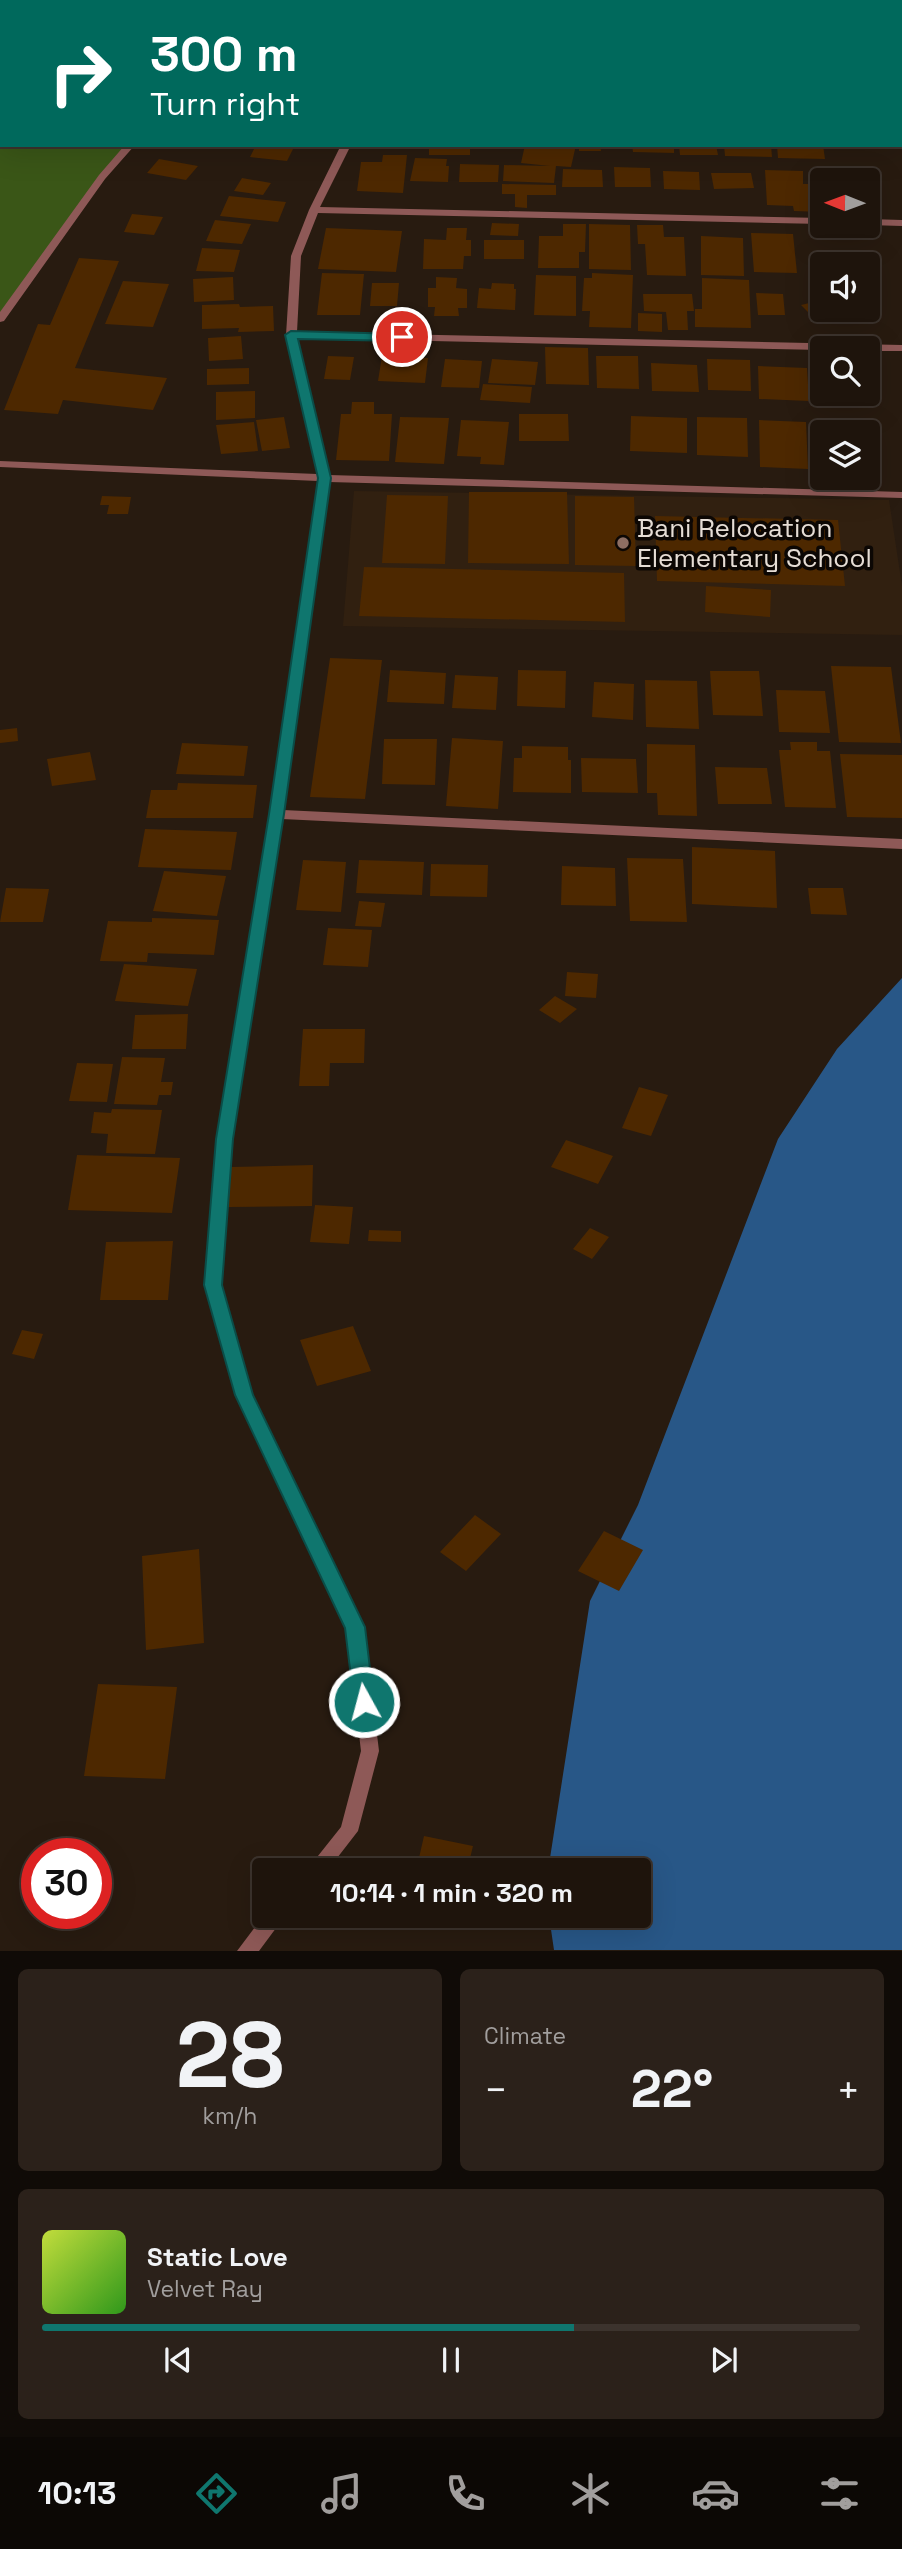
<!DOCTYPE html>
<html lang="en">
<head>
<meta charset="utf-8">
<style>
	:root { --surface:#1e140c; --page:#2b211a; --text:#f1f3f6; --muted:#a19e9d; --line:#3c332d; --accent:#0f766e }
	body { margin:0; font-family:"Space Grotesk",sans-serif; background:var(--page); color:var(--text); height:100vh; display:flex; flex-direction:column; font-size:26px; white-space:nowrap }
	* { box-sizing:border-box; margin:0 }
	p { font-size:23px; color:var(--muted) }
	.icon { flex:none; width:38px; height:38px; fill:none; stroke:currentColor; stroke-width:2; stroke-linecap:round; stroke-linejoin:round }
	.map { position:relative; height:1951px; overflow:hidden }
	.sheet { display:flex; flex-direction:column; gap:18px; padding:18px; background:#100b07; flex:1 }
	.sheet>* { flex:none }
	.top-card { position:absolute; left:0px; top:0px; width:903px; height:147px; box-shadow:0 7px 28px #0002,0 0 0 2px var(--line); background:#00695c; color:#fff; overflow:hidden }
	.needle { width:46px; rotate:271deg }
	.buttons { position:absolute; left:810px; top:168px; display:grid; gap:14px }
	.buttons a { display:grid; place-items:center; width:70px; height:70px; border-radius:7px; background:var(--surface); box-shadow:0 7px 28px #0002,0 0 0 2px var(--line); font-size:35px }
	.speed { position:absolute; left:21px; top:1838px; display:flex; gap:14px; font-size:35px; font-weight:700; text-align:center }
	.speed>* { display:grid; place-content:center; width:91px; height:91px; border-radius:50%; background:var(--surface); box-shadow:0 7px 28px #0002,0 0 0 2px var(--line); line-height:1 }
	.speed .limit { border:10px solid #d22; background:#fff; color:#111 }
	.pin { position:absolute; display:grid; place-items:center; width:60px; height:60px; color:#fff; margin:-30px; border:4px solid #fff; border-radius:50%; box-shadow:0 2px 7px #0007 }
	.me { position:absolute; width:77px; margin:-38px; rotate:353deg; stroke-linejoin:round; filter:drop-shadow(0 0 5px #0008) }
	.turn { display:flex; align-items:center; gap:24px; height:147px; padding:0 35px; font-size:32px }
	.turn .icon { width:91px; height:91px; stroke-width:2.5 }
	.turn b { display:block; font-size:49px; line-height:60px }
	.big { font-size:52px; font-weight:800; line-height:1.1 }
	.sheet .tile { flex:1; display:flex; flex-direction:column; justify-content:center; gap:10px; min-width:0; padding:0 24px; border-radius:10px; background:var(--page) }
	.sheet .dial { align-items:center; gap:0 }
	.dial b { font-size:91px; line-height:1 }
	.song { display:flex; align-items:center; gap:21px }
	.cover { width:84px; height:84px; border-radius:10px; background:linear-gradient(135deg,hsl(70 70% 55%),hsl(110 70% 35%)) }
	.played { height:7px; border-radius:4px; background:linear-gradient(90deg,var(--accent) 65%,var(--line) 65%) }
	.keys { display:flex; justify-content:space-around; direction:ltr }
	.heat { display:flex; justify-content:space-between; align-items:center; font-size:38px; direction:ltr }
	.sheet .tiles { flex:1; display:grid; gap:18px; grid-template-columns:1fr 1fr }
	.tile:last-child { grid-column:span 2 }
	.trip { position:absolute; left:252px; top:1858px; width:399px; height:70px; border-radius:7px; background:var(--surface); box-shadow:0 7px 28px #0002,0 0 0 2px var(--line); font-weight:800; line-height:70px; text-align:center }
	.menu { display:flex; height:112px; justify-content:space-around; align-items:center; background:#0c0805; color:var(--muted) }
	.menu .icon { width:49px; height:49px }
	.menu .selected { color:var(--accent) }
	.menu b { font-size:32px; color:var(--text) }
	.map>svg:first-child { display:block }
</style>
</head>
<body>
<div class="map">
<svg width="902" height="1951" viewBox="0 0 902 1951">
	<rect width="100%" height="100%" fill="#281b10"/>
	<path fill="#312010" d="M354 491 889 500 902 586V635L343 626Z"/>
	<path fill="#3a5617" d="M0 0H249L2 2V145H130L0 319Z"/>
	<path fill="#285787" d="M902 978V1950H554L549 1916H639V1871H548L590 1601 638 1505 778 1139 837 1049Z"/>
	<path fill="#4d2800" d="M256 145H262L293 149 287 161 250 157Z
		M429 145H470V155H429Z
		M482 145H519V149L482 148Z
		M525 145H576L571 167 556 166 554 183 503 181 504 165 550 166 521 163Z
		M579 145H600L601 151H579Z
		M632 145H674V153L633 152Z
		M679 145H716L718 155H680Z
		M724 145H771L772 157 725 156Z
		M777 145H823L825 159 778 158Z
		M383 155H407L403 193 357 191 361 162H382Z
		M415 158 447 159 446 166H449L448 182 410 181Z
		M159 159 198 166 186 180 147 173Z
		M460 164 499 165 498 182H459Z
		M614 167 650 168 651 187H615Z
		M563 169 602 170 603 187H562Z
		M765 170 803 171V184H822V212L794 211 793 206 767 205Z
		M663 171 699 172 700 190 664 189Z
		M711 173H751L754 188 714 189Z
		M242 178 271 183 263 195 234 191Z
		M502 184 556 185V195H527V208L515 207V194H502Z
		M229 196 286 202 278 222 220 216Z
		M132 214 163 217 154 235 124 232Z
		M215 220 251 224 242 244 206 241Z
		M492 223 519 224 518 236 490 235Z
		M563 224H586L585 252H579V268H538L539 236H563Z
		M589 224 630 225 631 270 589 269Z
		M637 225H663L664 237H684L686 276 647 275 645 244H638Z
		M326 228 402 231 396 272 318 269Z
		M447 228H467L466 240H471V256H464L463 269H423L424 239 446 240Z
		M751 233 793 234 797 273 754 272Z
		M701 236 743 238 744 276 701 275Z
		M484 240H524V259H484Z
		M202 248 240 250 234 272 196 271Z
		M79 258 119 261 75 368 167 378 153 410 63 400 58 414 4 410 38 324 50 325Z
		M322 273 364 274 360 315H317Z
		M592 273 633 275 631 328 589 327 590 311H582L584 278H592Z
		M536 275 576 276V316L534 315Z
		M233 277 234 300 194 302 193 279Z
		M436 277 457 278 456 288 467 289V308H458L459 316H434L435 307H428V288H436Z
		M702 278 749 280 751 328 695 327V309H702Z
		M123 281 169 284 153 327 105 324Z
		M372 283H399L397 306H370Z
		M492 283 514 284V289H516L515 310 477 308 479 288 491 289Z
		M756 293 783 294 785 315H758Z
		M643 294H692L694 311H687L688 330H668L666 312 644 311Z
		M822 300V310L849 311 815 319 801 305Z
		M239 304 240 307 273 306 274 331 238 332 239 328 202 329V305Z
		M638 313 662 314V332L638 331Z
		M241 336 243 359 209 361 208 338Z
		M545 347 588 348 589 385 546 384Z
		M328 356 354 357 350 380 324 379Z
		M382 356 428 358 425 383 378 381Z
		M596 356H638L639 389 597 388Z
		M445 359 482 361 479 388 441 387Z
		M492 359 538 362 535 385 488 383Z
		M707 359 750 360 751 391 708 390Z
		M651 363 697 365 699 392 652 391Z
		M758 366 807 368 809 401 759 399Z
		M249 368V384L207 385V369Z
		M811 369H822V396H814Z
		M483 384 532 387 530 403 480 400Z
		M255 391V418L216 420V392Z
		M352 402H374V414H392L389 461 336 460 341 414H351Z
		M519 414H568L569 441H519Z
		M631 416 687 418V453L630 451Z
		M284 417 290 448 262 451 256 420Z
		M400 417 449 418 444 464 395 462Z
		M697 417 747 418 748 457 697 455Z
		M461 420 509 422 504 465 480 464 481 457 457 456Z
		M759 420 806 422 808 469 760 467Z
		M254 422 258 451 221 454 216 425Z
		M811 426 854 427V432H822V461H813Z
		M469 492H567L569 564 468 563Z
		M387 495 448 496 445 564 382 563Z
		M102 496 131 497 128 514H107L109 505H100Z
		M575 496 634 497 636 566 575 565Z
		M655 516 838 520 845 586 657 581Z
		M364 567 624 573 625 622 359 616Z
		M706 586 771 590 770 617 705 612Z
		M330 658 382 660 365 799 310 797Z
		M831 666 891 667 901 743 839 742Z
		M390 670 446 673 444 704 387 702Z
		M518 670 566 671 565 708 517 706Z
		M710 671H759L763 716 713 715Z
		M455 675 498 677 496 710 452 708Z
		M645 680 697 681 699 729 646 727Z
		M594 682 634 684 633 720 592 717Z
		M776 690 825 691 830 733 779 732Z
		M17 728 18 741 0 743V730Z
		M452 738 503 741 498 809 446 806Z
		M384 739H437L435 785 382 784Z
		M790 742H817V751H830L836 808 785 807 779 750H791Z
		M182 743 248 746 244 776 176 774Z
		M647 744 695 745 697 816 658 815 657 793H647Z
		M522 746 568 747V760H571V793L513 792 514 758H522Z
		M90 752 96 780 52 786 47 759Z
		M840 754 902 755V818L847 817Z
		M581 758 636 759 638 793 582 792Z
		M715 767 767 768 772 804H718Z
		M178 783 257 785 253 818H146L151 790H177Z
		M145 829 237 832 231 870 138 867Z
		M692 847 775 851 777 908 692 904Z
		M627 858 683 859 687 922 630 921Z
		M303 860 346 862 341 912 296 910Z
		M359 860 424 862 422 895 356 893Z
		M431 864 488 865 487 897 430 896Z
		M562 866 615 868 616 906 561 905Z
		M164 871 226 876 217 916 153 911Z
		M6 888 49 889 43 922H0Z
		M808 888H843L847 915 811 914Z
		M359 901 385 903 381 927 355 926Z
		M152 918 219 920 214 955 148 953 147 962 100 961 108 921 152 922Z
		M328 928 372 930 368 967 323 965Z
		M124 964 197 969 188 1006 115 1001Z
		M567 972 598 974 596 998 565 996Z
		M555 996 577 1009 560 1023 539 1010Z
		M188 1014 186 1049H132L135 1015Z
		M303 1029H365L364 1063H330L329 1086H299Z
		M122 1057 165 1058 161 1082H173L171 1095H159L157 1105 114 1104Z
		M77 1063 113 1064 107 1102 69 1101Z
		M639 1087 668 1095 651 1136 622 1128Z
		M112 1109 162 1110 155 1154 106 1153 108 1134 91 1133 94 1112 111 1113Z
		M566 1140 613 1156 598 1184 551 1167Z
		M77 1155 180 1158 172 1213 68 1210Z
		M313 1165 312 1206 228 1207 231 1167Z
		M315 1205 353 1207 349 1244 310 1242Z
		M590 1228 609 1237 592 1259 573 1249Z
		M369 1230 401 1231V1242L368 1241Z
		M173 1241 168 1300H100L106 1242Z
		M353 1326 371 1371 317 1386 300 1340Z
		M22 1330 43 1334 34 1359 12 1354Z
		M475 1515 501 1534 466 1571 440 1552Z
		M604 1531 643 1550 619 1591 578 1571Z
		M199 1549 204 1643 146 1650 142 1556Z
		M98 1684 177 1687 165 1779 84 1776Z
		M424 1836 473 1846 467 1871H416Z"/>
	<g fill="none" stroke-linecap="round" stroke-linejoin="round">
		<path fill="#8e5957" fill-rule="evenodd" d="M901 110H902V116H901Z
			M341 145H351L320 207 822 218V224L318 213 301 256 297 332 902 345V351H868V348L822 350 297 338 329 475 902 492V498L329 482 283 810 902 839V849L282 819 232 1139 221 1285 252 1395 364 1627 379 1751 358 1831 327 1871H306L341 1827 361 1751 346 1627 236 1395 205 1285 218 1139 269 814 318 481 0 467V461L317 474 286 335 291 256 309 210Z
			M868 219 902 220V226L868 225Z
			M264 1915 285 1916 259 1951H237Z"/>
		<path fill="#8e5957" fill-rule="evenodd" d="M244 0H253L243 2Z
			M125 145H135L105 179 4 321 0 322V312L99 175Z"/>
	</g>
	<path fill="#0f766e" stroke="#0a4d48" stroke-width="2" d="M291 331 402 334 408 337 402 341 298 339 331 478 284 814 233 1139 222 1285 253 1395 365 1627 374 1702 371 1708 364 1711 357 1708 354 1702 345 1628 235 1395 204 1285 216 1139 269 814 318 478 285 335Z"/>
	<circle fill="#8d6e63" stroke="#0c0704" stroke-width="2.5" cx="623" cy="543" r="7"/>
	<g text-anchor="middle" dominant-baseline="central" stroke-width="7" stroke-linejoin="round" paint-order="stroke">
		<g font-size="26" fill="#e6ddd5" stroke="#0c0704" text-anchor="start">
			<text x="637" y="528">Bani Relocation<tspan x="637" dy="30">Elementary School</tspan></text>
		</g>
	</g>
</svg>
<div class="buttons">
<a><svg class="needle" viewBox="-14 -14 28 28"><path d="M0-13l5 13h-10z" fill="#e53935"/><path d="M0 13l5-13h-10z" fill="#a19e9d"/></svg></a>
<a><svg class="icon" aria-label="sound" viewBox="0 0 24 24"><path d="M4 9h4l5-4v14l-5-4H4zM17 9q2 3 0 6"/></svg></a>
<a><svg class="icon" aria-label="search" viewBox="0 0 24 24"><circle cx="10" cy="10" r="6"/><path d="M15 15l6 6"/></svg></a>
<a><svg class="icon" aria-label="layers" viewBox="0 0 24 24"><path d="M12 4l9 5-9 5-9-5zM3 14l9 5 9-5"/></svg></a>
</div>
<div class="speed"><div class="limit">30</div></div>
<div class="pin" style="left:402px;top:337px;background:#d93025"><svg class="icon" aria-label="arrive" viewBox="0 0 24 24"><path d="M6 21V4h12l-3 4 3 4H6"/></svg></div>
<svg class="me" style="left:364px;top:1702px" viewBox="-20 -20 40 40"><circle r="17" fill="#0f766e" stroke="#fff" stroke-width="3"/><path d="M0-11L8 9 0 5-8 9z" fill="#fff"/></svg>
<div class="trip">10:14 · 1 min · 320 m</div>
<div class="top-card">
<div class="turn"><svg class="icon" aria-label="right" viewBox="0 0 24 24"><path d="M7 20v-9h11M14 6l5 5-5 5"/></svg><div><b>300 m</b>Turn right</div></div>
</div>
</div>
<section class="sheet">
<div class="tiles">
<div class="tile dial"><b>28</b><p>km/h</p></div>
<div class="tile"><p>Climate</p>
<div class="heat"><a>−</a><b class="big">22°</b><a>+</a></div>
</div>
<div class="tile">
<div class="song"><i class="cover"></i><div><b>Static Love</b><p>Velvet Ray</p></div></div>
<div class="played"></div>
<div class="keys"><svg class="icon" aria-label="previous" viewBox="0 0 24 24"><path d="M18 5L8 12l10 7zM5 5v14"/></svg><svg class="icon" aria-label="pause" viewBox="0 0 24 24"><path d="M8 5v14M16 5v14"/></svg><svg class="icon" aria-label="next" viewBox="0 0 24 24"><path d="M6 5l10 7-10 7zM19 5v14"/></svg></div>
</div>
</div>
</section>
<nav class="menu">
<b>10:13</b>
<svg class="icon selected" aria-label="directions" viewBox="0 0 24 24"><path d="M12 3l9 9-9 9-9-9zM9 14v-3h6M13 9l2 2-2 2"/></svg>
<svg class="icon" aria-label="music" viewBox="0 0 24 24"><path d="M9 18V5l10-2v13"/><circle cx="6" cy="18" r="3"/><circle cx="16" cy="16" r="3"/></svg>
<svg class="icon" aria-label="phone" viewBox="0 0 24 24"><path d="M5 4h4l2 5-3 2q2 4 5 5l2-3 5 2v4C11 20 4 13 5 4z"/></svg>
<svg class="icon" aria-label="climate" viewBox="0 0 24 24"><path d="M12 3v18M4 7l16 10M4 17L20 7"/></svg>
<svg class="icon" aria-label="car" viewBox="0 0 24 24"><path d="M5 17H2v-5l4-1 3-4h7l3 4 3 1v5h-3M9 17h6M6 11h13"/><circle cx="7" cy="17" r="2"/><circle cx="17" cy="17" r="2"/></svg>
<svg class="icon" aria-label="filters" viewBox="0 0 24 24"><path d="M4 7h16M4 17h16"/><circle cx="9" cy="7" r="2"/><circle cx="15" cy="17" r="2"/></svg>
</nav>
</body>
</html>
